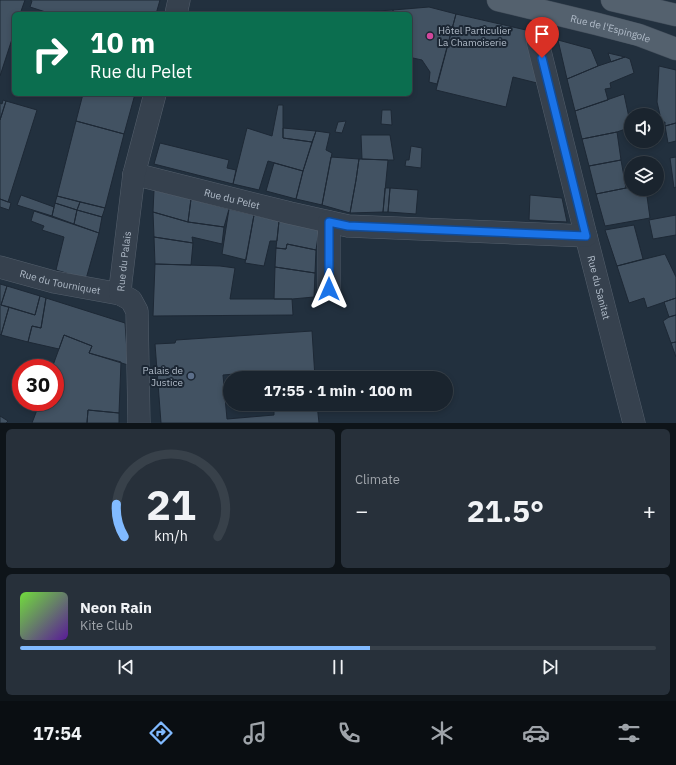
<!DOCTYPE html>
<html lang="en">
<head>
<meta charset="utf-8">
<style>
	:root { --surface:#1a242e; --page:#27303a; --text:#f1f3f6; --muted:#9fa4aa; --line:#38414a; --accent:#81baff }
	body { margin:0; font-family:"IBM Plex Sans",sans-serif; background:var(--page); color:var(--text); height:100vh; display:flex; flex-direction:column; font-size:15px; white-space:nowrap }
	* { box-sizing:border-box; margin:0 }
	p { font-size:13px; color:var(--muted) }
	.icon { flex:none; width:22px; height:22px; fill:none; stroke:currentColor; stroke-width:2; stroke-linecap:round; stroke-linejoin:round }
	.map { position:relative; height:423px; overflow:hidden }
	.details { display:flex; flex-direction:column; gap:6px; padding:6px; background:#0e1419; flex:1 }
	.details>* { flex:none }
	.top-card { position:absolute; left:12px; top:12px; width:400px; height:84px; border-radius:6px; box-shadow:0 2px 6px #0003,0 0 0 1px var(--line); background:#0b6e4f; color:#fff; overflow:hidden }
	.buttons { position:absolute; left:624px; top:108px; display:grid; gap:8px }
	.buttons a { display:grid; place-items:center; width:40px; height:40px; border-radius:50%; background:var(--surface); box-shadow:0 2px 6px #0003,0 0 0 1px var(--line); font-size:20px }
	.speed { position:absolute; left:12px; top:359px; display:flex; gap:8px; font-size:20px; font-weight:700; text-align:center }
	.speed>* { display:grid; place-content:center; width:52px; height:52px; border-radius:50%; background:var(--surface); box-shadow:0 2px 6px #0003,0 0 0 1px var(--line); line-height:1 }
	.speed .limit { border:6px solid #d22; background:#fff; color:#111 }
	.pin { position:absolute; display:grid; place-items:center; width:34px; height:34px; color:#fff; margin:-41px -17px; border-radius:50% 50% 50% 0; rotate:-45deg; box-shadow:0 0 4px #0007 }
	.pin .icon { rotate:45deg }
	.me { position:absolute; width:44px; margin:-22px; rotate:0deg; stroke-linejoin:round; filter:drop-shadow(0 0 3px #0008) }
	.turn { display:flex; align-items:center; gap:14px; height:84px; padding:0 12px; font-size:18px }
	.turn .icon { width:52px; height:52px; stroke-width:2.5 }
	.turn b { display:block; font-size:28px; line-height:34px }
	.big { font-size:30px; font-weight:700; line-height:1.1 }
	.details .widget { flex:1; display:flex; flex-direction:column; justify-content:center; gap:6px; min-width:0; padding:0 14px; border-radius:6px; background:var(--page) }
	.details .dial { align-items:center; gap:0 }
	.dial svg { height:104px; overflow:visible; fill:none; stroke:var(--line); stroke-width:7; stroke-linecap:round; text-anchor:middle }
	.dial text { fill:var(--text); stroke:none }
	.song { display:flex; align-items:center; gap:12px }
	.cover { width:48px; height:48px; border-radius:6px; background:linear-gradient(135deg,hsl(100 70% 55%),hsl(270 70% 35%)) }
	.played { height:4px; border-radius:2px; background:linear-gradient(90deg,var(--accent) 55%,var(--line) 55%) }
	.keys { display:flex; justify-content:space-around; direction:ltr }
	.heat { display:flex; justify-content:space-between; align-items:center; font-size:22px; direction:ltr }
	.details .tiles { flex:1; display:grid; gap:6px; grid-template-columns:1fr 1fr }
	.widget:last-child { grid-column:span 2 }
	.trip { position:absolute; left:223px; top:371px; width:230px; height:40px; border-radius:20px; background:var(--surface); box-shadow:0 2px 6px #0003,0 0 0 1px var(--line); font-weight:700; line-height:40px; text-align:center }
	.dock { display:flex; height:64px; justify-content:space-around; align-items:center; background:#0a0e12; color:var(--muted) }
	.dock .icon { width:28px; height:28px }
	.dock .on { color:var(--accent) }
	.dock b { font-size:18px; color:var(--text) }
	.map>svg:first-child { display:block }
</style>
</head>
<body>
<div class="map">
<svg width="676" height="423" viewBox="0 0 676 423">
	<rect width="100%" height="100%" fill="#22303e"/>
	<path fill="#425262" stroke="#1d2835" d="M0 0H25L20 14H14V33L0 76Z
		M30 0H160L156 14H52L30 7 32 1Z
		M429 7 456 14 437 84 429 82 430 72 422 60 413 58 410 59V14H393V10Z
		M393 10V14H345V13Z
		M456 14 526 30 537 83 513 77 506 107 436 90Z
		M558 40 591 49 598 66 567 79Z
		M608 53 625 57 611 62Z
		M625 57 630 59 634 73 610 83 611 88 605 89 608 100 575 111 567 79 598 66Z
		M659 66 676 70V123L665 126V122L657 123V116L660 115 657 102Z
		M83 94H135L124 134 76 121Z
		M624 94 631 127 617 132 582 139 575 111Z
		M3 100 6 101 0 120V103L2 104Z
		M6 101 37 110 8 202 0 199V120Z
		M278 105H283V138L312 142 303 171 268 161 259 190 233 184 247 128 272 136Z
		M382 110H391L392 125 381 124Z
		M76 121 124 134 105 208 57 196Z
		M346 121 342 133 335 132 338 122Z
		M676 123V141L668 143 665 126Z
		M283 128 316 131 312 142 283 138Z
		M316 131 330 133 326 150 332 153 322 205 296 199 303 171Z
		M617 132 621 160 589 166 582 139Z
		M361 135H390L394 160H388L362 159Z
		M160 143 229 160 227 168 236 170 233 184 154 164Z
		M411 146 422 148 421 168 405 166 406 160H409Z
		M331 157 359 159 356 180 350 213 322 205Z
		M676 157V187L674 188 670 158Z
		M359 159 388 160 383 212 350 213 356 180Z
		M621 160 626 188 596 194 589 166Z
		M274 163 303 171 296 199 266 191Z
		M385 188H390L388 212H383Z
		M390 188 418 190 416 214 388 212Z
		M626 188H631V189H646L650 218 605 226 596 194Z
		M154 190 191 199 188 222 153 212Z
		M21 195 54 207 52 216 17 205Z
		M530 195 562 198 567 222 529 220Z
		M57 196 80 202 77 210 55 203Z
		M0 199 11 203 9 210 0 207Z
		M191 199 229 209 224 227 188 222Z
		M80 202 105 208 102 217 77 210Z
		M55 203 77 210 74 224 52 216Z
		M229 209 254 215 246 260 222 254Z
		M77 210 102 217 99 233 74 224Z
		M34 211 99 233 86 279 56 270 64 237 42 230 44 226 31 221Z
		M153 212 188 222 224 227 222 244 192 237 193 243 154 237Z
		M254 215 279 221 277 241H270L264 266 245 263Z
		M676 215V235L653 239 649 220Z
		M279 221 319 230 316 250 287 244 286 249 276 248Z
		M634 225 643 259 617 266 605 230Z
		M154 237 193 243 191 265 155 264Z
		M287 244 316 250 315 273 275 267 276 248 286 249Z
		M665 254 676 277V298L647 308 644 298 629 303 617 266Z
		M155 264 220 266 235 268 230 299H292L293 315 153 316Z
		M275 267 315 273 314 297 292 299H274Z
		M0 284 7 286 1 305 9 307 1 335 0 334Z
		M7 286 40 296 35 315 1 305Z
		M40 296 46 298 41 328 32 326 28 342 1 335 9 307 35 315Z
		M46 298 125 323 128 365 89 353 92 346 64 335 59 349 28 342 32 326 41 328Z
		M676 298V315L669 317 664 302Z
		M676 315V342L671 343 663 321 669 317Z
		M312 331 315 378H272L271 371 223 375 227 419 274 415V404H317L319 423H161L155 344 175 343 176 340Z
		M64 335 92 346 89 353 121 362 119 413 88 410 87 423H32L40 402H55V368H52Z
		M676 342V357L671 343Z
		M88 410 119 413V423H87Z
		M0 416 8 421 6 423H0Z"/>
	<g fill="none" stroke-linecap="round" stroke-linejoin="round">
		<g stroke="#545f6c" stroke-width="23">
			<g id="minor">
				<path id="s1" d="M549 13 543 25 538 43 586 236 634 423"/>
				<path d="M176 14 179 0"/>
				<path id="s2" d="M134 174 290 213 348 226 586 236"/>
				<path id="s3" d="M0 267 54 282 120 294"/>
				<path d="M329 289V222"/>
				<path id="s4" d="M139 423 137 311 131 300 120 294 121 281 134 174 155 94"/>
			</g>
		</g>
		<g stroke="#424d5a" stroke-width="23">
			<g id="major">
				<path id="s5" d="M498 0 597 24 639 35 676 49"/>
				<path d="M612 0 676 15"/>
			</g>
		</g>
		<use href="#minor" stroke="#36414e" stroke-width="22"/>
		<use href="#major" stroke="#54616e" stroke-width="22"/>
	</g>
	<g fill="none" stroke-linecap="round" stroke-linejoin="round">
		<g stroke="#114b97" stroke-width="10">
			<path id="route" d="M329 289V222L348 226 586 236 542 58"/>
		</g>
		<use href="#route" stroke="#1a73e8" stroke-width="7"/>
	</g>
	<circle fill="#d1479c" stroke="#1b2633" stroke-width="1.5" cx="430" cy="36" r="4"/>
	<circle fill="#5c6f8a" stroke="#1b2633" stroke-width="1.5" cx="191" cy="376" r="4"/>
	<g text-anchor="middle" dominant-baseline="central" stroke-width="4" stroke-linejoin="round" paint-order="stroke">
		<g font-size="10" fill="#b1bcc9" stroke="#1b2633">
			<text stroke="none"><textPath href="#s5" startOffset="116">Rue de l'Espingole</textPath></text>
			<text stroke="none"><textPath href="#s2" startOffset="101">Rue du Pelet</textPath></text>
			<text stroke="none"><textPath href="#s4" startOffset="170">Rue du Palais</textPath></text>
			<text stroke="none"><textPath href="#s3" startOffset="62">Rue du Tourniquet</textPath></text>
			<text stroke="none"><textPath href="#s1" startOffset="284">Rue du Sanitat</textPath></text>
		</g>
		<g font-size="10" fill="#b1bcc9" stroke="#1b2633" text-anchor="start">
			<text x="438" y="30">Hôtel Particulier<tspan x="438" dy="12">La Chamoiserie</tspan></text>
			<text x="183" y="370" text-anchor="end">Palais de<tspan x="183" dy="12">Justice</tspan></text>
		</g>
	</g>
</svg>
<div class="buttons">
<a><svg class="icon" aria-label="sound" viewBox="0 0 24 24"><path d="M4 9h4l5-4v14l-5-4H4zM17 9q2 3 0 6"/></svg></a>
<a><svg class="icon" aria-label="layers" viewBox="0 0 24 24"><path d="M12 4l9 5-9 5-9-5zM3 14l9 5 9-5"/></svg></a>
</div>
<div class="speed"><div class="limit">30</div></div>
<div class="pin" style="left:542px;top:58px;background:#d93025"><svg class="icon" aria-label="arrive" viewBox="0 0 24 24"><path d="M6 21V4h12l-3 4 3 4H6"/></svg></div>
<svg class="me" style="left:329px;top:289px" viewBox="-20 -20 40 40"><path d="M0-17L14 15 0 8-14 15z" fill="#1a73e8" stroke="#fff" stroke-width="4"/></svg>
<div class="trip">17:55 · 1 min · 100 m</div>
<div class="top-card">
<div class="turn"><svg class="icon" aria-label="right" viewBox="0 0 24 24"><path d="M7 20v-9h11M14 6l5 5-5 5"/></svg><div><b>10 m</b>Rue du Pelet</div></div>
</div>
</div>
<section class="details">
<div class="tiles">
<div class="widget dial"><svg viewBox="0 0 100 80">
<path d="M14 69A42 42 0 1 1 86 69"/>
<path d="M14 69A42 42 0 0 1 8 44" stroke="#81baff"/>
<text x="50" y="56" font-size="32" font-weight="700">21</text>
<text x="50" y="72" font-size="11">km/h</text>
</svg></div>
<div class="widget"><p>Climate</p>
<div class="heat"><a>−</a><b class="big">21.5°</b><a>+</a></div>
</div>
<div class="widget">
<div class="song"><i class="cover"></i><div><b>Neon Rain</b><p>Kite Club</p></div></div>
<div class="played"></div>
<div class="keys"><svg class="icon" aria-label="previous" viewBox="0 0 24 24"><path d="M18 5L8 12l10 7zM5 5v14"/></svg><svg class="icon" aria-label="pause" viewBox="0 0 24 24"><path d="M8 5v14M16 5v14"/></svg><svg class="icon" aria-label="next" viewBox="0 0 24 24"><path d="M6 5l10 7-10 7zM19 5v14"/></svg></div>
</div>
</div>
</section>
<nav class="dock">
<b>17:54</b>
<svg class="icon on" aria-label="directions" viewBox="0 0 24 24"><path d="M12 3l9 9-9 9-9-9zM9 14v-3h6M13 9l2 2-2 2"/></svg>
<svg class="icon" aria-label="music" viewBox="0 0 24 24"><path d="M9 18V5l10-2v13"/><circle cx="6" cy="18" r="3"/><circle cx="16" cy="16" r="3"/></svg>
<svg class="icon" aria-label="phone" viewBox="0 0 24 24"><path d="M5 4h4l2 5-3 2q2 4 5 5l2-3 5 2v4C11 20 4 13 5 4z"/></svg>
<svg class="icon" aria-label="climate" viewBox="0 0 24 24"><path d="M12 3v18M4 7l16 10M4 17L20 7"/></svg>
<svg class="icon" aria-label="car" viewBox="0 0 24 24"><path d="M5 17H2v-5l4-1 3-4h7l3 4 3 1v5h-3M9 17h6M6 11h13"/><circle cx="7" cy="17" r="2"/><circle cx="17" cy="17" r="2"/></svg>
<svg class="icon" aria-label="filters" viewBox="0 0 24 24"><path d="M4 7h16M4 17h16"/><circle cx="9" cy="7" r="2"/><circle cx="15" cy="17" r="2"/></svg>
</nav>
</body>
</html>
